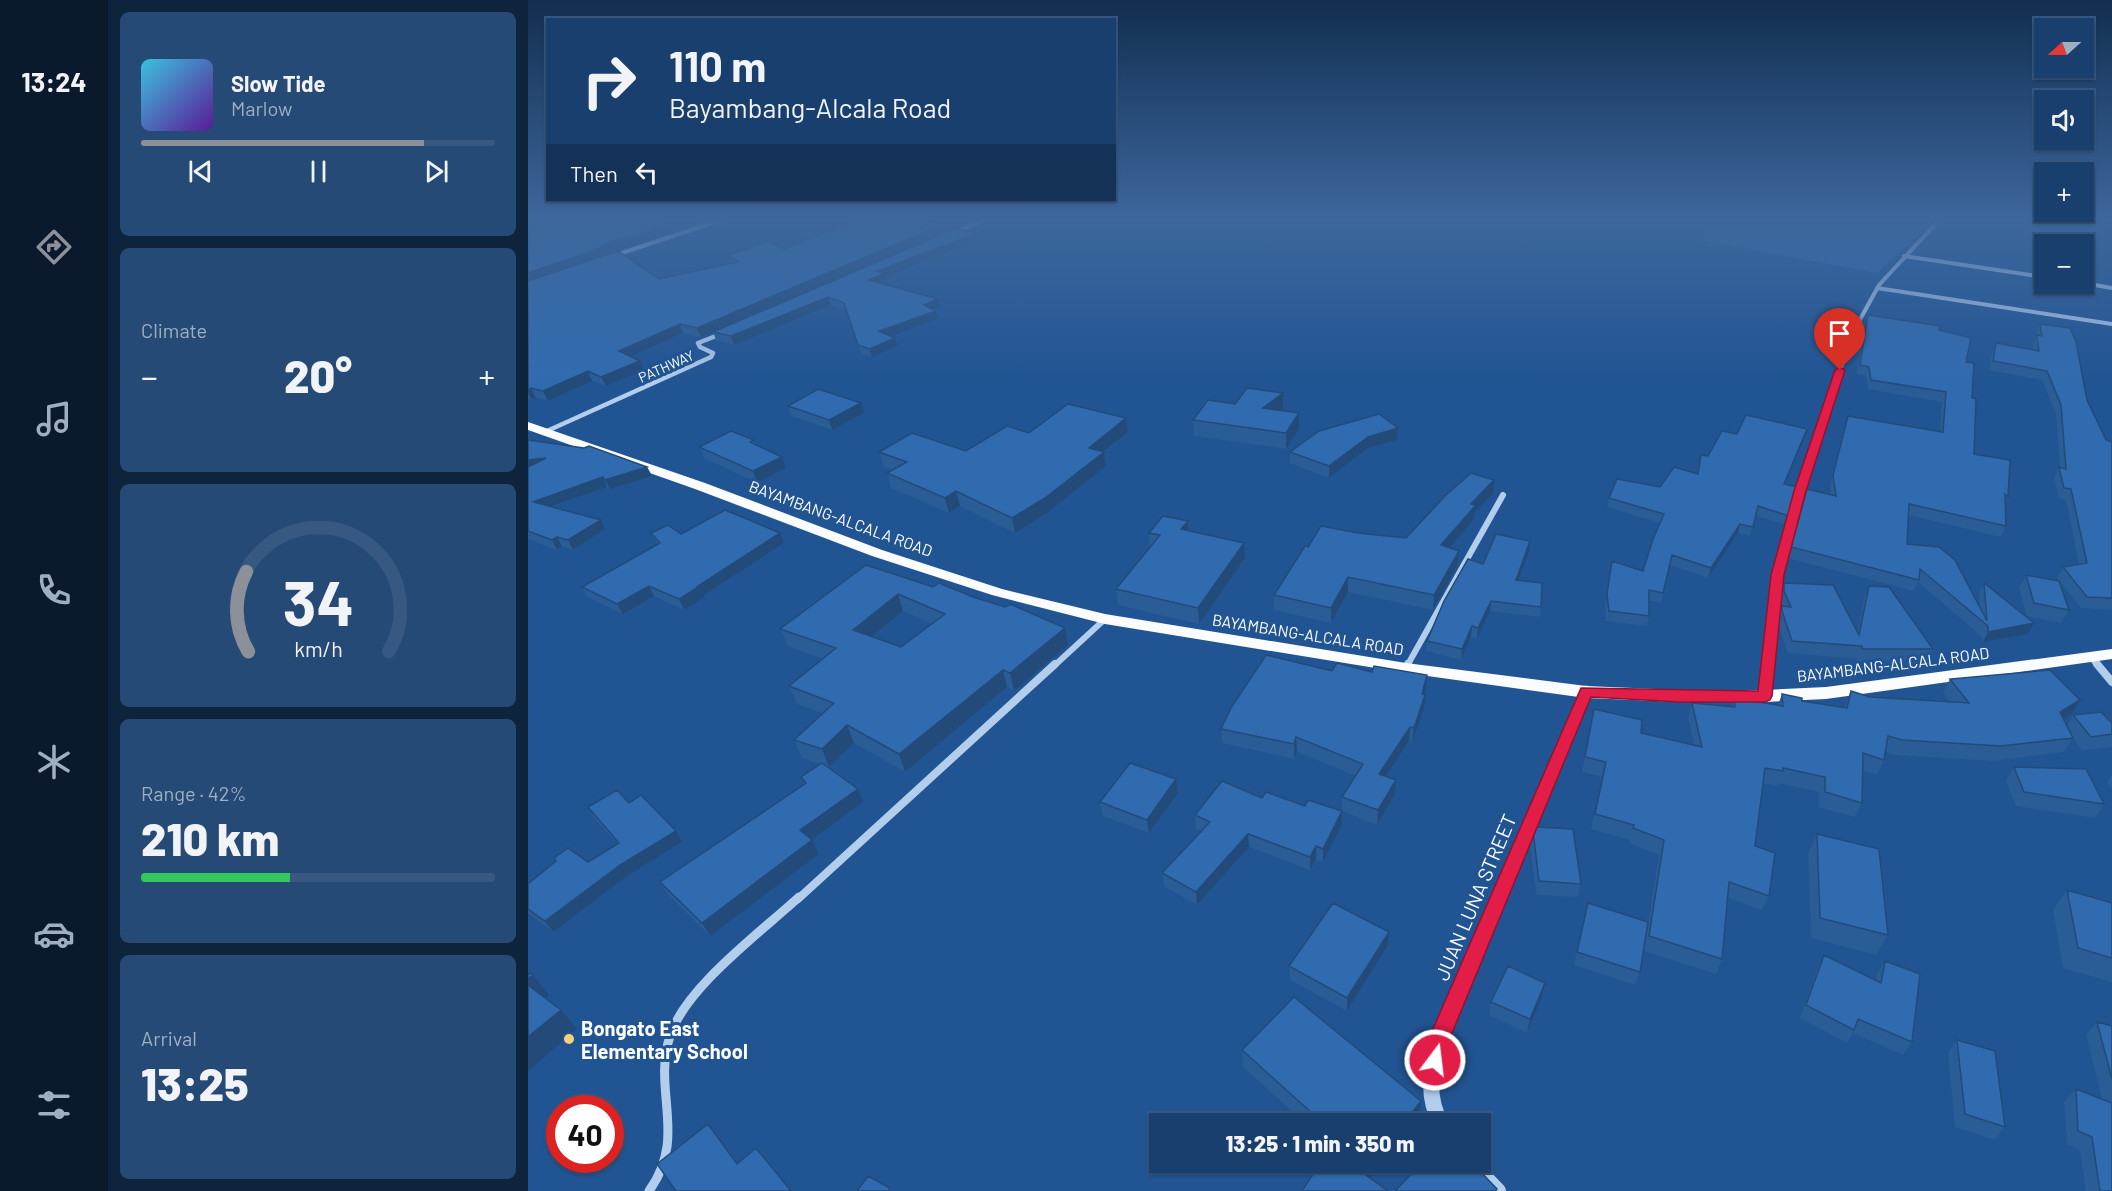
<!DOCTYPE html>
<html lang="en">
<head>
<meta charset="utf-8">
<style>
	:root { --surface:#193f6e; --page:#264a76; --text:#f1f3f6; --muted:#9fafc2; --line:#375881; --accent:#8c9099 }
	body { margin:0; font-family:Barlow,sans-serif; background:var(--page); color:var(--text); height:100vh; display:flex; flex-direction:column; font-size:22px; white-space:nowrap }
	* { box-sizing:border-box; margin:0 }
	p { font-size:20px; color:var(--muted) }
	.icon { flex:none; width:33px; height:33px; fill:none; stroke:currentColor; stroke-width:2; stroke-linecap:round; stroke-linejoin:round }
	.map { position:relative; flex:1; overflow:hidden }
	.drawer { display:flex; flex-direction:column; gap:12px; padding:12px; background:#0e233c; width:420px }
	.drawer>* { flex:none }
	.guide { position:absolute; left:18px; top:18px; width:570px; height:183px; border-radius:0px; box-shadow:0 2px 4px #0004,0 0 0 2px var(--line); background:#193f6e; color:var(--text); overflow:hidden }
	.needle { width:39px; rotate:249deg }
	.fabs { position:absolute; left:1506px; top:18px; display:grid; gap:12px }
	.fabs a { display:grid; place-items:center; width:60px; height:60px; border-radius:0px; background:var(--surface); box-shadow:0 2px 4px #0004,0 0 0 2px var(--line); font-size:30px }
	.speed { position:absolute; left:18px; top:1095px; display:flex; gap:12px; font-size:30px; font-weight:700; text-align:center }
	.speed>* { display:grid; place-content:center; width:78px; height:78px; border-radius:50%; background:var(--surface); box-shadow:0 2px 4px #0004,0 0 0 2px var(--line); line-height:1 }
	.speed .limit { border:9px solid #d22; background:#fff; color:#111 }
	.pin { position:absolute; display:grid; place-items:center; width:51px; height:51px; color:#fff; margin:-62px -26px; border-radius:50% 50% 50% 0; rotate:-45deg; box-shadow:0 0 6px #0007 }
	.pin .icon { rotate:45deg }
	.me { position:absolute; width:66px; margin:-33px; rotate:15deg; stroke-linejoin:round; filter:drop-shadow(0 0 4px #0008) }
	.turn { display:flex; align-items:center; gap:21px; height:126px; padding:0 24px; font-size:27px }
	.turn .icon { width:78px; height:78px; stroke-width:2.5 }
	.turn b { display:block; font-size:42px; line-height:51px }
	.then { display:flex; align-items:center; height:57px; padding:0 24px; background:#0003; gap:12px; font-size:22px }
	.big { font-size:45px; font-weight:800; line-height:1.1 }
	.drawer .widget { flex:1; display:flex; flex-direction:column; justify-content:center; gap:9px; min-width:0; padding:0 21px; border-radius:9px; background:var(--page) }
	.drawer .dial { align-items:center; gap:0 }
	.dial svg { height:156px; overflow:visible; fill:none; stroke:var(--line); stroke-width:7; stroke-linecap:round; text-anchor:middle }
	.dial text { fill:var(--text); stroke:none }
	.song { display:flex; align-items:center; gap:18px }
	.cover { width:72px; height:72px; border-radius:9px; background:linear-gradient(135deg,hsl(190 70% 55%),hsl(270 70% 35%)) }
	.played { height:6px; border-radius:3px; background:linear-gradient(90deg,var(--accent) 80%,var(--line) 80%) }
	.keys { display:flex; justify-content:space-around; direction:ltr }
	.heat { display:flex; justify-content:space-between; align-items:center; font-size:33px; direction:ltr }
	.charge { height:9px; border-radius:4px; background:linear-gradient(90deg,#34c759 42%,var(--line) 0) }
	.trip { position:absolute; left:621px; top:1113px; width:342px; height:60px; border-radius:0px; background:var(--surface); box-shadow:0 2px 4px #0004,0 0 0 2px var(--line); font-weight:800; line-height:60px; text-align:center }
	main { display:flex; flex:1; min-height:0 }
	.tabs { display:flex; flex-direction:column; width:108px; justify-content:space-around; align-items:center; background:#0a192c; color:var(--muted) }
	.tabs .icon { width:42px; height:42px }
	.tabs .active { color:var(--accent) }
	.tabs b { font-size:27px; color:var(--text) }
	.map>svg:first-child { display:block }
</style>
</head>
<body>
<main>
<nav class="tabs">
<b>13:24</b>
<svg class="icon active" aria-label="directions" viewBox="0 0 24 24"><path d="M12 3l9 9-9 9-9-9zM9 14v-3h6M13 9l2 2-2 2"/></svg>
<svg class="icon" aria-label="music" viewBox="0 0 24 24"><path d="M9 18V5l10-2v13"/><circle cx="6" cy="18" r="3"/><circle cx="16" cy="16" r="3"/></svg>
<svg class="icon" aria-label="phone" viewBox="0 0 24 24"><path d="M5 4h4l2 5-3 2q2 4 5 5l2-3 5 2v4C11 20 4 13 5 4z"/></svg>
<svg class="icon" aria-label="climate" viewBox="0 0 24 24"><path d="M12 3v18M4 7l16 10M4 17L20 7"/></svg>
<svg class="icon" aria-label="car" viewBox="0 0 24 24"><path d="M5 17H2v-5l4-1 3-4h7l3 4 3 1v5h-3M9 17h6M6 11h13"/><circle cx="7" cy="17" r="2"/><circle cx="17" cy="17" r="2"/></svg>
<svg class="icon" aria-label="filters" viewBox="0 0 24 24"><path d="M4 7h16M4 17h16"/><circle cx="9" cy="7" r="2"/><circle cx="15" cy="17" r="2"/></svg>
</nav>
<section class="drawer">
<div class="widget">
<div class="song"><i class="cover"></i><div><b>Slow Tide</b><p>Marlow</p></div></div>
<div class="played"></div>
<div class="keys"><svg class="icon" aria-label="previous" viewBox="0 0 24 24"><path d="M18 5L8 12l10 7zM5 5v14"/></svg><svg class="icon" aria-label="pause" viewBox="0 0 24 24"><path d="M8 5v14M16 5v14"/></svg><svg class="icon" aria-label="next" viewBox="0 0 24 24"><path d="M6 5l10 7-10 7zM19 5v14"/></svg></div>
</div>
<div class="widget"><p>Climate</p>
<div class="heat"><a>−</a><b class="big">20°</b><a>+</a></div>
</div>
<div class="widget dial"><svg viewBox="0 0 100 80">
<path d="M14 69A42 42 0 1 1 86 69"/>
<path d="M14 69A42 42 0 0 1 13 28" stroke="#8c9099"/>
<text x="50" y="56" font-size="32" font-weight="700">34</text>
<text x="50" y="72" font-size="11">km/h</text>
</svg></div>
<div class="widget"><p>Range · 42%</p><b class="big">210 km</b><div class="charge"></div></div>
<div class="widget"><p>Arrival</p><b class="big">13:25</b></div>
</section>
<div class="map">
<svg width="1584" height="1191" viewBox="0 0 1584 1191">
	<rect width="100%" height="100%" fill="#215492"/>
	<path fill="#2b66aa" d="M1191 217H1410L1349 273 1173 240Z"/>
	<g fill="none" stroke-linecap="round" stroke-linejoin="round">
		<path stroke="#b3ceed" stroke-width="4" d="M428 232 463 217
			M88 255 202 217
			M1376 256 1516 277
			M1556 283 1584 288
			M1349 288 1584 324
			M1324 334 1351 285 1414 217"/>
		<path stroke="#b3ceed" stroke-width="4.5" d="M19 431 183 357 185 353 172 347 170 343 193 334
			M1275 481 1324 333"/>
		<path stroke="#b3ceed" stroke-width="6" d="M1563 657 1570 666
			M526 666 577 619
			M879 666 975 495
			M1240 666 1249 575 1276 479"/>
		<path stroke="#b3ceed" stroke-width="8" d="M1569 664 1584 682
			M878 668 880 664
			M1237 696 1240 664
			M270 899 527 664"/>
		<path stroke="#b3ceed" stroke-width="9" d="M121 1191C160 1137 124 1091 142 1036 157 988 233 932 271 897"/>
		<path stroke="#b3ceed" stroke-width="13" d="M970 899 1058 692"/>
		<path stroke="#b3ceed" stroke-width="16" d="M913 1124C887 1077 918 1023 936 978 948 951 959 924 971 897
			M942 1162 970 1191"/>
		<path fill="#fafcff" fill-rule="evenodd" d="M0 422 177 483 354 550 474 589 577 614 878 663 1058 686 1152 690H1237L1298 687 1584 649V659L1298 699 1237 702H1152L1058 698 878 673 577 624 464 595 344 556 167 489 0 430Z"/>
	</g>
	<path fill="#2a5c96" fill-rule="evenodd" d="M0 217H186L127 236 128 238 81 252 82 254 131 279 203 263 200 255 256 249 323 222 305 217H386L418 232 173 337 155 333 103 356 116 370 78 386 64 381 20 401 8 398 4 400 0 399Z
		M449 233 450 240 357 277 359 281 353 283 412 307 406 310 408 311 410 319 363 336 367 338 370 346 344 357 333 353 319 311 303 305 206 345 188 340 185 332Z
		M1340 315 1411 330 1438 362 1444 398 1446 454 1480 497 1477 502 1478 526 1473 537 1380 515 1379 544 1452 607 1451 593 1456 583 1506 623 1500 634 1455 642 1454 637 1390 582 1386 591 1259 558 1279 489 1303 494 1302 485 1320 416 1412 431 1414 402 1340 389 1338 376 1328 374 1338 324Z
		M1512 324 1559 400 1578 440 1584 442V610L1553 608 1529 578 1535 567 1551 564 1538 500 1531 498 1526 478 1531 467 1532 468 1528 414 1514 380 1461 370 1464 353 1468 343 1506 350 1505 345 1509 336 1508 333Z
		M333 403 336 413 304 430 263 416 260 406Z
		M707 404 755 409 753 411 771 429 758 449 666 436 665 420Z
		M598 418 600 432 576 452 578 466 519 513 487 533 432 506 421 513 363 488 359 473 365 470 356 467 351 452 438 451 501 433Z
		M1279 429 1257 484 1261 516 1258 525 1228 516 1222 536 1210 533 1180 578 1142 565 1133 603 1121 600V616L1119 626 1078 621 1077 604 1084 561 1115 571 1132 523 1079 507 1081 498 1132 487 1169 474 1173 455 1180 456 1209 434Z
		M0 440 119 467 124 476 82 489 79 487 23 507 73 520 77 529 45 550 34 546 29 550 0 539Z
		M226 440 228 445 254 457 258 468 229 483 176 458 171 447Z
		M869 440 840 448 801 478 762 463V452Z
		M965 494 947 512 946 519 922 548 929 566 905 610 820 592 803 623 746 610V595L780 547 830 533 878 538Z
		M661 531 717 558 671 624 590 605 588 589 622 547 621 533Z
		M123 533 153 534 256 543 176 595 177 597 156 610 126 596 95 614 59 597 54 587 130 545Z
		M1001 552 990 580 1013 607 1012 617 962 611 949 639 943 637 933 660 898 651 899 641 955 564Z
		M338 565 540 645 486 691 479 687 377 772 326 743 301 767H299L335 802 284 840 291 854 182 936 140 895 132 882 277 784 273 777 292 764 274 758 266 740 294 713 269 704 261 686 295 659 260 646 252 629ZM375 611 404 624 373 647 344 637Z
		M1498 575 1541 610 1533 623 1499 616 1491 588Z
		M1256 583 1330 632 1336 598 1341 586 1405 649 1399 661 1329 662V659L1260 653 1250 623V618L1254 608 1251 603 1252 595Z
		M804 671 844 672 899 675 896 695V709L884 742 881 741 858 776 868 780 867 794 849 825 814 811V824L795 862 788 859 782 870 721 847 669 905 636 886 634 873 673 831 668 828 667 815 734 798 814 811V797L828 776 769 752 766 759 694 743 693 729Z
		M1422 679 1544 714 1536 719 1539 726 1545 715 1584 723V747L1554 750 1545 738 1536 752 1465 761 1367 755 1358 752 1356 760 1349 775 1335 770 1334 803 1327 817 1290 807 1291 792 1250 783 1249 786 1235 783 1227 846 1241 896 1234 910 1200 898 1194 959 1188 974 1116 951 1131 855 1101 843 1102 840 1063 829 1075 777 1054 772 1066 709 1113 733 1166 745 1160 718 1164 703 1203 707 1206 698 1250 705 1254 694 1274 701 1316 708 1323 691 1342 697 1421 701 1415 693Z
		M1486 767 1576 804 1567 818 1488 806 1478 781Z
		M1584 774V790L1579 782Z
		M648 779 650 793 621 833 575 816 572 802Z
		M101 803 148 831 154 842 99 876 25 932 0 913V884L60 862 90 844 66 818 60 807Z
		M1005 831 1053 884 1050 897 1008 895 1002 845Z
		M1289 834 1360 935 1348 955 1283 938 1280 854Z
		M1539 890 1584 903V982L1535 968 1525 910Z
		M1060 903 1112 972 1107 985 1046 965Z
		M860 945 819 1011 762 980 761 966Z
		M1296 955 1348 981 1349 974 1357 961 1384 1042 1375 1055 1325 1033 1319 1043 1272 1018 1289 969Z
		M1014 997 999 1033 961 1015 963 1002Z
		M1569 1022 1584 1026V1191H1558L1552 1150 1539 1144 1536 1102 1548 1089 1574 1099 1558 1035Z
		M1429 1040 1477 1127 1467 1140 1427 1127 1420 1053Z
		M714 1050 891 1117 886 1124H778L715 1067Z"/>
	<path fill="#224b7a" d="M159 217H186L127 236 128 238 81 252 82 254 0 283V273L73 245Z
		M416 224 418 232 173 337 169 328Z
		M449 233 450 240 357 277 359 281 343 288 341 280 349 271Z
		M300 297 303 305 206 345 203 336Z
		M410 299 412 307 398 313 396 305Z
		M408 311 410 319 353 340 351 331Z
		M152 324 155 333 95 360 91 351Z
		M367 338 370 346 344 357 342 349Z
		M112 361 116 370 78 386 73 377Z
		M60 371 64 381 20 401 15 391Z
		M3 388 8 398 4 400 0 393V390Z
		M755 393V409L735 424V408Z
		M333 403 336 413 304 430 301 420Z
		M771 413V429L758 449V433Z
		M598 418 600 432 565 460 576 452 578 466 519 513 487 533 484 518 561 448Z
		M870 428 869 440 840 448 801 478V466L840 437Z
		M1279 429 1276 438 1253 493 1256 484Z
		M254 457 258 468 229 483 225 471Z
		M18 458 0 470V460Z
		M119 467 124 476 82 489 77 480Z
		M75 477 79 487 10 511 5 502Z
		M966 480 965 494 947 512 946 519 912 560 913 545 943 504Z
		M428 491 432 506 421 513 417 498Z
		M73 520 77 529 45 550 40 540Z
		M660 521 661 536 653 529Z
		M1212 524 1210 533 1180 578 1183 568Z
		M252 533 256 543 176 595 177 597 156 610 151 599 170 586Z
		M29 537 34 546 29 550 24 540Z
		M1002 541 1001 552 986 591 988 580Z
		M716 543 717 558 671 624 670 608Z
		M931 551 929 566 905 610 906 595Z
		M820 577V592L803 623V608Z
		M121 586 126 596 95 614 89 604Z
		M370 594 375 611 331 647 325 630Z
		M963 601 962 611 949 639 950 628Z
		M1506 623 1500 634 1455 642 1460 632Z
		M944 626 943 637 933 660 934 649Z
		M537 628 540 645 486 691 482 673Z
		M475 670 479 687 377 772 371 754Z
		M899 675 898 689 894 706 897 695 896 709 884 742 886 728Z
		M1552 700 1544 714 1523 727 1532 712Z
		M319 725 326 743 301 767 294 749Z
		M882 727 881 741 850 788 851 774Z
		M768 737 769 752 766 759V744Z
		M648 779 650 793 621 833 619 820Z
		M868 780 867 794 849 825 850 810Z
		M330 789 335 802 278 844 272 830Z
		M814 811V824L795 862V849Z
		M148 831 154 842 99 876 25 932 17 921 92 865Z
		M720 834 721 847 669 905 668 892Z
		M284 840 291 854 182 936 174 923Z
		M788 846V859L782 870V857Z
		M861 932 860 945 819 1011V998Z
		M5 975 21 995 13 1002 0 986V979Z
		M1017 983 1014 997 999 1033 1002 1019Z
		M33 1010 49 1029 0 1071V1037Z
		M893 1101 891 1117 886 1124H875Z
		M844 1162H855L835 1189V1173Z"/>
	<path fill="#316baf" stroke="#224b7a" stroke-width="1.5" fill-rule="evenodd" d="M0 217H159L122 229 125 230 73 245 78 246 0 273Z
		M336 217H386L416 224 169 328 152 324 91 351 112 361 73 377 60 371 15 391 3 388 0 390V281L90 251 131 279 210 262 200 255 240 242 256 249Z
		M429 228 449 233 349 271 357 273 341 280 410 299 396 305 408 311 351 331 367 338 342 349 330 345 316 303 300 297 203 336 185 332Z
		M1340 315 1412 326 1411 330 1443 338 1438 362 1446 363 1444 398 1448 399 1446 454 1482 460 1480 497 1477 494 1478 526 1381 504 1379 544 1411 547 1427 560 1459 621 1456 583 1506 623 1460 632V626L1392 569 1391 580 1263 547 1279 489 1308 496 1305 475 1320 416 1415 432 1418 392 1343 380 1341 367 1332 365Z
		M1512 324 1542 328 1548 342 1559 400 1578 440 1584 442V598L1559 597 1535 567 1559 563 1543 489 1536 488 1531 467 1538 469 1533 405 1519 371 1465 361 1468 343 1511 351 1509 335 1514 336Z
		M719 388 755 393 735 408 771 413 758 433 665 420 680 400 707 404Z
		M290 389 333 403 301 420 260 406Z
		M540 404 598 418 561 448 576 452 517 498 484 518 428 491 417 498 359 473 379 462 351 452 384 433 438 451 479 426 501 433Z
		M851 414 870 428 840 437 801 466 762 452 791 431Z
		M1218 415 1279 429 1256 484 1269 487 1261 516 1230 506 1225 527 1212 524 1183 568 1144 555 1135 593 1121 590V616L1081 611 1079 594 1084 561 1115 571 1125 539 1136 514 1081 498 1089 479 1132 487 1146 467 1170 474 1173 455 1180 456 1194 431 1209 434Z
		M203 431 226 440 222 442 254 457 225 471 171 447Z
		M0 440 56 448 61 446 119 467 77 480 75 477 5 502 73 520 40 540 29 537 24 540 0 531V467L18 458 0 460Z
		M943 473 966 480 943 504 948 505 913 545 931 551 906 595 820 577 803 608 746 595 777 546 780 547 793 526 830 533 878 538 917 496Z
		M197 510 252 533 170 586H172L151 599 121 586 89 604 54 587 132 543 123 533 140 525 153 534Z
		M635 516 660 521 653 529 716 543 670 608 588 589 632 535 621 533Z
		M968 534 1002 541 988 580 1014 583 1013 607 963 601 950 628 944 626 934 649 899 641 916 601 940 559 955 564Z
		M338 565 405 587 411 583 445 597 477 607 482 604 537 628 482 673 475 670 371 754 319 725 294 749 266 740 306 703 261 686 308 648 252 629ZM370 594 417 614 373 647 325 630Z
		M1498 575 1531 581 1541 610 1506 603Z
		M1256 583 1305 585 1331 635 1341 586 1361 587 1405 649H1334V646L1264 641 1254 611V606L1263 607 1256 591Z
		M738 655 804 671 809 663 844 672 846 666 899 675 894 694 897 695 886 728 882 727 851 774 868 780 850 810 814 797 835 764 768 737 766 744 693 729 703 708Z
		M1522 670 1552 700 1532 712 1545 738 1473 746 1374 740 1360 736 1356 760 1335 753 1334 803 1297 792V777L1255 768V771L1237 768 1227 846 1247 853 1241 896 1201 882 1194 959 1121 936 1136 840 1105 828 1106 825 1067 814 1078 762 1057 757 1066 709 1114 720 1113 733 1174 747 1164 703 1207 707 1206 698 1255 706 1254 694 1274 698V701L1319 708 1323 691 1342 697 1441 703 1422 679Z
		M1573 712 1584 723V734L1563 737 1545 715Z
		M294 763 330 789 272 830 284 840 174 923 132 882 278 783 273 777Z
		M602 763 648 779 619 820 572 802Z
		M1486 767 1558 769 1576 804 1496 792Z
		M694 781 734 798 738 792 777 806 780 800 814 811 795 849 788 846 782 857 720 834 668 892 634 873 682 822 667 815Z
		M89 790 101 803 113 795 148 831 92 865 17 921 0 909V884L28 861 26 858 40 848 60 862 91 843 60 807Z
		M1007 827 1045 829 1053 884 1011 881 1005 831Z
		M1289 834 1351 849 1360 935 1292 918Z
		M1539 890 1584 903V958L1550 948Z
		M805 903 861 932 819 998 761 966Z
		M1060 903 1120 922 1112 972 1049 952Z
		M1296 955 1353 983 1357 961 1392 974 1384 1042 1330 1019 1326 1030 1278 1005Z
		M980 966 1017 983 1002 1019 963 1002Z
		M0 973 5 975 0 979Z
		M0 985 33 1010 0 1037Z
		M766 997 893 1101 875 1124H796L714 1050Z
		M1569 1022 1584 1026V1079Z
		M1429 1040 1467 1051 1477 1127 1437 1114Z
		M1548 1089 1584 1103V1191H1572L1564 1137 1550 1131Z
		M180 1124 209 1164 228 1148 263 1191H148L129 1164Z
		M793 1162H844L835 1173 860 1191H774Z
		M895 1162H943L969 1189 968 1191H867Z
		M340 1176 362 1188 360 1191H329Z"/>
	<linearGradient id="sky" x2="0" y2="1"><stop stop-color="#122e50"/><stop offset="0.57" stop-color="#3d679d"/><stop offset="1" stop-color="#3d679d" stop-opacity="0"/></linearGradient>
	<rect width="1584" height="384" fill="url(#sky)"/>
	<path fill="#e11d48" stroke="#92132f" stroke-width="1.5" d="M1312 367 1317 370 1278 491 1256 575 1244 696 1242 700 1237 702H1152L1063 697 922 1038 914 1068 907 1071 899 1068 896 1060 901 1038 1053 688 1230 691 1243 575 1266 491 1307 370Z"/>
	<circle fill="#f9d175" stroke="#215492" stroke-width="2" cx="41" cy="1039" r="6"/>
	<g text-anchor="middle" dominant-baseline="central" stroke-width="6" stroke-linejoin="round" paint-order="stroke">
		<g font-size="14" fill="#fff" stroke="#215492">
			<text transform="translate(138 366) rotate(-24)">PATHWAY</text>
		</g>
		<g font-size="16" fill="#fff" stroke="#215492">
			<text transform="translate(313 518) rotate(20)">BAYAMBANG-ALCALA ROAD</text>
			<text transform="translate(780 634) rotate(9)">BAYAMBANG-ALCALA ROAD</text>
			<text transform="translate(1365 664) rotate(-7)">BAYAMBANG-ALCALA ROAD</text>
		</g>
		<g font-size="20" fill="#fff" stroke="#215492">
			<text transform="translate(947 897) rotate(-67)">JUAN LUNA STREET</text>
		</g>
		<g font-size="20" font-weight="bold" fill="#fff" stroke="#215492" text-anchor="start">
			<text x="53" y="1028">Bongato East<tspan x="53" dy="23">Elementary School</tspan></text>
		</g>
	</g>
</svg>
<div class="fabs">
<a><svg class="needle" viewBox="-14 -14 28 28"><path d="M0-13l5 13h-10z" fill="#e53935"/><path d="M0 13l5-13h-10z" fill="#9fafc2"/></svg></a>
<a><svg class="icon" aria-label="sound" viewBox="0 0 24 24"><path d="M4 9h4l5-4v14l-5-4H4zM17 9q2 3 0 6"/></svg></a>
<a>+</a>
<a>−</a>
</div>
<div class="speed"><div class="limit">40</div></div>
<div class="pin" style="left:1312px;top:370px;background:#d93025"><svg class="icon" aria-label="arrive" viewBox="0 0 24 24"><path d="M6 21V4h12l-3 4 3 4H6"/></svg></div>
<svg class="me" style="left:907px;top:1060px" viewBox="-20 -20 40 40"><circle r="17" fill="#e11d48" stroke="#fff" stroke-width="3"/><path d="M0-11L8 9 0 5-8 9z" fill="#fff"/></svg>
<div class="trip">13:25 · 1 min · 350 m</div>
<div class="guide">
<div class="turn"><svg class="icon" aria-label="right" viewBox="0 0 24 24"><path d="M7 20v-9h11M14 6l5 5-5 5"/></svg><div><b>110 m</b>Bayambang-Alcala Road</div></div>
<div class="then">Then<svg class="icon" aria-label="left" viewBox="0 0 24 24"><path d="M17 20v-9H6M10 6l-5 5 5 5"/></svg></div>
</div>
</div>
</main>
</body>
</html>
